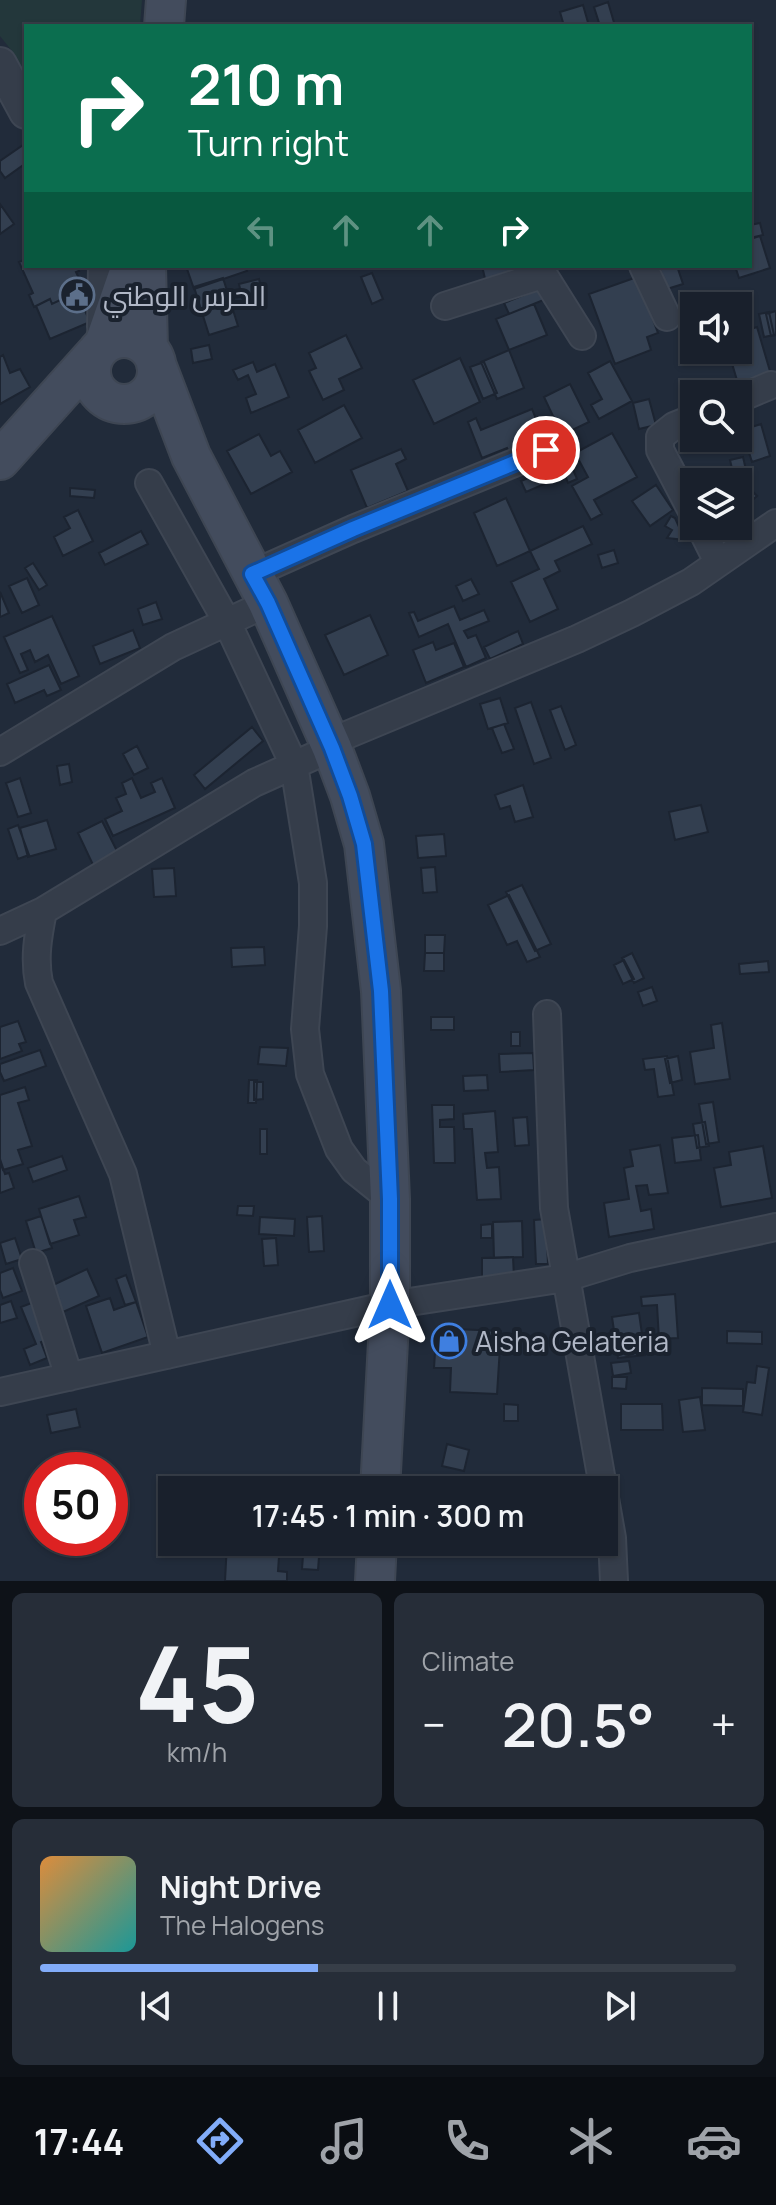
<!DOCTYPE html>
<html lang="en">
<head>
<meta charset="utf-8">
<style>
	:root { --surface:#19202c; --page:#262d38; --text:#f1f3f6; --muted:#9fa3a9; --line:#373e48; --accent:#82acf9 }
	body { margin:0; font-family:Manrope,Cairo,sans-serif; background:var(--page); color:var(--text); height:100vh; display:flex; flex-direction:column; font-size:30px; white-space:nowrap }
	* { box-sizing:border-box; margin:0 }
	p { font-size:26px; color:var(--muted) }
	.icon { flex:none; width:44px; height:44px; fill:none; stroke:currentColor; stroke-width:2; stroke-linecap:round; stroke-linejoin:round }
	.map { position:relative; height:1581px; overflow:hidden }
	.sheet { display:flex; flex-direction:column; gap:12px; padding:12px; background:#0e1218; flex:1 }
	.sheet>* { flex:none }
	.banner { position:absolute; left:24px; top:24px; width:728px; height:244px; border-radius:0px; box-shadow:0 2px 6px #0004,0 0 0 2px var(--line); background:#0b6e4f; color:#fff; overflow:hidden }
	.controls { position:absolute; left:680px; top:292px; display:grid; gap:16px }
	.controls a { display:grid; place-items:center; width:72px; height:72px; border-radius:0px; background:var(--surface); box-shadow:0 2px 6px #0004,0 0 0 2px var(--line); font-size:40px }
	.speed { position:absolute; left:24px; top:1452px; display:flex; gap:16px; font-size:40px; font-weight:700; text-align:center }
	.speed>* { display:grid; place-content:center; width:104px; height:104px; border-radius:50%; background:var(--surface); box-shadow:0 2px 6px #0004,0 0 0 2px var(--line); line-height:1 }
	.speed .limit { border:12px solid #d22; background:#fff; color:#111 }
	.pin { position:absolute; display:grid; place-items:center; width:68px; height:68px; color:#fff; margin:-34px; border:4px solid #fff; border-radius:50%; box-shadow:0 2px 8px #0007 }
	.me { position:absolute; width:88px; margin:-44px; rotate:0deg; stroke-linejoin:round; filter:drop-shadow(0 0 6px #0008) }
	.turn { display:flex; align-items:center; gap:28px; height:168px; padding:0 32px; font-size:36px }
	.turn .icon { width:104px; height:104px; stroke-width:2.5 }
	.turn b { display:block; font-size:56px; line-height:68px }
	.lanes { display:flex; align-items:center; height:76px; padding:0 32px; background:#0003; justify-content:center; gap:40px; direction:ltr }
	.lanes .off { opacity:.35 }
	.big { font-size:60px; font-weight:600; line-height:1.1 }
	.sheet .widget { flex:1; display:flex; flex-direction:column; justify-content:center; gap:12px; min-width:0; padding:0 28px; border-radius:12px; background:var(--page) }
	.sheet .dial { align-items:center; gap:0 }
	.dial b { font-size:104px; line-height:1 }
	.song { display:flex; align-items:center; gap:24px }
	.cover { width:96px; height:96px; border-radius:12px; background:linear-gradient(135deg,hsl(30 70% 55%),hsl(180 70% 35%)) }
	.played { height:8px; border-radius:4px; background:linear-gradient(90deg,var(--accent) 40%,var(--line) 40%) }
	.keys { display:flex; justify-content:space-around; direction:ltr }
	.heat { display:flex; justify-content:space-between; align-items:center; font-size:44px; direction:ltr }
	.sheet .tiles { flex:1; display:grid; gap:12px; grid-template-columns:1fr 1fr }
	.widget:last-child { grid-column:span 2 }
	.trip { position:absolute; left:158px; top:1476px; width:460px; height:80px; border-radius:0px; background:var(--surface); box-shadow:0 2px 6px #0004,0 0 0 2px var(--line); font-weight:600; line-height:80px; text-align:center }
	.dock { display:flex; height:128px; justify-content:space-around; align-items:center; background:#0a0d12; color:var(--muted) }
	.dock .icon { width:56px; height:56px }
	.dock .active { color:var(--accent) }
	.dock b { font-size:36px; color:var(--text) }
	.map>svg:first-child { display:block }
</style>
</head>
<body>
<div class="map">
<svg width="776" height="1581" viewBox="0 0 776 1581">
	<rect width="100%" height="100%" fill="#212b3a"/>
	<path fill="#23373b" d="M0 0H142L140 26H26V77L12 51 0 36Z"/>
	<path fill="#333f50" stroke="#1c2431" stroke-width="2" d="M608 2 615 26H600L594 7Z
		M583 5 589 26H564L560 12Z
		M26 143V163L5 178 0 171V161Z
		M0 204 14 224 0 234Z
		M760 223 763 235 750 238V225Z
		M760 236 770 268 739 278 735 266H750V239Z
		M26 259V266H77L79 271 76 272 84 289 52 304 50 299 34 307 29 295 33 293 19 262Z
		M186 266H245L247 271 194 289Z
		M482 266H514L518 278 487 287Z
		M659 266H677L683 284 667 289Z
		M372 273 383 299 372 304 361 277Z
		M637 277 658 333 647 337 651 350 615 364 589 294Z
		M223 278 238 326 209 335 194 287Z
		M259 279 264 301 252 304 250 297 242 298 239 284Z
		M546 286 551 297 509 314 504 303Z
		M77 292 90 322 50 339 36 306 50 299 52 304Z
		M534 304 547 335 509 350 496 319Z
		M776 311V335L771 336 766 314Z
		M769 312 774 335 764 337 759 314Z
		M757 327 772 378 739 387 728 350H738V333Z
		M346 335 362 368 339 379 344 390 323 400 309 371 316 368 309 353Z
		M209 345 212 359 193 363 191 349Z
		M509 350 524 388 497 399 481 362Z
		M3 355 10 373 20 369 30 387 0 404V357Z
		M460 358 480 402 434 424 413 380Z
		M610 361 632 401 599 419 591 405 602 399 588 373Z
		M253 362 257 372 275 364 289 397 251 413 246 398 256 394 248 375 238 380 233 370Z
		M484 362 497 393 483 399 470 367Z
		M570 384 589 422 562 435 544 397Z
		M649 399 656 425 639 429 633 403Z
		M344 405 362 438 315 463 298 430Z
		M532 409 542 434 521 443 525 454 512 459 507 448 482 458 468 422 476 418 481 430Z
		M761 424 770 456 752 462 742 430Z
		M612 433 637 477 594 500 602 514 591 520 572 486 588 477 575 453Z
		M259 434 271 456 280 451 292 472 251 494 227 451Z
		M401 449 406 459 396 464 408 491 367 508 351 470Z
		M743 457 749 483 738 486V482H735L730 460Z
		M569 460 577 479 568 483 565 475 526 492 521 481Z
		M656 485 673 510 650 526 632 501Z
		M748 487 757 496 738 513V497Z
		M70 488 95 490 94 498 70 496Z
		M506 498 530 551 497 566 474 513Z
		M78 510 93 541 63 556 54 537 70 528 64 517Z
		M671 516 675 518 685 540 667 538 672 530 665 526Z
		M583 526 592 544 555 561 560 571 544 579 558 609 530 622 511 582 539 569 530 551Z
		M141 531 148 544 105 565 99 553Z
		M614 550 618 563 602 568 598 555Z
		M33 563 47 585 39 590 25 568Z
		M27 578 39 605 22 613 9 586Z
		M471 579 479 594 463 601 456 586Z
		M0 592 9 613 0 617Z
		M156 602 162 619 143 625 138 609Z
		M454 606 460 620 484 610 489 621 464 631 468 638 476 635 486 658 466 667 448 624 419 637 409 613 414 612 418 621Z
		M370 615 388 655 344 675 325 635Z
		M52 616 79 676 61 684 48 655 35 662 30 650 21 654 28 670 20 673 4 637Z
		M133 630 140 648 100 664 93 646Z
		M518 631 523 644 490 659 484 647Z
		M433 642 436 650 454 643 464 667 426 683 413 650Z
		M49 665 61 690 47 696 44 690 15 703 7 684Z
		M500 698 508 723 488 729 480 704Z
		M531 702 551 758 534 764 515 708Z
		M561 706 576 745 565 750 550 710Z
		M504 724 514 749 502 753 492 728Z
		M252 727 263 741 205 789 194 775Z
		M137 746 148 768 134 775 123 754Z
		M69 764 72 782 60 785 57 766Z
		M20 778 31 813 18 817 6 783Z
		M132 778 141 798 155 792 151 783 162 778 175 808 113 836 105 819 122 811 116 798 126 794 122 783Z
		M523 785 533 817 515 822 510 806 500 809 495 795Z
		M701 805 708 832 675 840 669 812Z
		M47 820 56 849 28 857 20 828Z
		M102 821 119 855 94 867 78 833Z
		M18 825 29 855 18 859 8 829Z
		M444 834 446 856 418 858 416 836Z
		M435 867 437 892 423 893 421 868Z
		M174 868 176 896 154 897 152 869Z
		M522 885 551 944 535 951 506 892Z
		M509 895 540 957 527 962 517 941 507 945 488 905Z
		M425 935H445L444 953H425Z
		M264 947 265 965 232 967 231 948Z
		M425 953H444V971H424Z
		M632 953 644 978 634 983 622 958Z
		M624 960 634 979 623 984 614 965Z
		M768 961 769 972 740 974 739 964Z
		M652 987 657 1001 643 1006 638 992Z
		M431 1017H454V1030H431Z
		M18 1021 26 1042 19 1044 22 1051 0 1059V1027Z
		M722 1023 730 1079 695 1084 690 1052 714 1048 711 1025Z
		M511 1032H520V1046H511Z
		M260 1047 288 1048 286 1066 258 1064Z
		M40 1050 46 1066 4 1081 0 1072V1064Z
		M533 1053 534 1070 500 1072 499 1054Z
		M667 1056 674 1095 658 1097 654 1069 645 1070 643 1059Z
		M678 1056 682 1080 670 1083 665 1059Z
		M487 1075 488 1090 464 1091 463 1076Z
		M249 1080H257L256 1103H248Z
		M254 1082H263V1099L254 1100Z
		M25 1087 29 1100 18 1103 32 1146 18 1150 23 1164 3 1170 0 1162V1095Z
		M713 1102 719 1142 706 1144 699 1104Z
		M432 1105H454V1119L440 1120V1127H454L455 1163H434Z
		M495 1111 498 1152 485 1153 487 1168 499 1167 501 1199 477 1200 472 1129H464L463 1114Z
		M527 1117 529 1145 515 1146 513 1118Z
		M705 1122 709 1146 697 1148 693 1124Z
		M260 1129H267V1154H260Z
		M698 1135 701 1160 675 1163 672 1138Z
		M660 1145 668 1193 649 1195 647 1185 636 1186 641 1211 651 1209 654 1229 609 1237 604 1203 629 1199 624 1168 633 1166 630 1150Z
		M763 1146 772 1198 721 1207 714 1168 731 1165 729 1152Z
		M62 1156 67 1170 33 1182 28 1168Z
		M0 1159 5 1174 9 1173 14 1188 0 1193Z
		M79 1196 86 1217 74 1220 79 1235 50 1244 39 1209Z
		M238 1206H254L253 1216 237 1215Z
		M41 1216 52 1248 36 1253 26 1221Z
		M322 1216 324 1251 309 1252 307 1217Z
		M260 1217 295 1219 294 1236 259 1234Z
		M546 1219 548 1264H536L534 1220Z
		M522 1221 523 1257 494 1258 493 1222Z
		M492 1224V1238H481V1225Z
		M15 1238 22 1259 6 1264 0 1243Z
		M276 1238 278 1265 264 1266 262 1239Z
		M513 1257 514 1277 482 1278V1258Z
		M13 1268 22 1291 3 1298 0 1290V1273Z
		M87 1269 99 1296 63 1312 51 1286Z
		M126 1275 136 1302 125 1305 116 1279Z
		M675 1294 678 1338 659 1339 657 1305 642 1306 641 1297Z
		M110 1298 114 1310 136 1302 148 1337 102 1353 86 1306Z
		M11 1301 17 1318 0 1323V1305Z
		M34 1302 49 1339 41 1342 47 1358 30 1365 24 1349 36 1344 21 1307Z
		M639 1313 645 1355 618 1358 612 1317Z
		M455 1329 501 1331 497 1394 450 1392 451 1368H434L435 1352 454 1354Z
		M727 1331 762 1332V1344L727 1343Z
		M629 1361 631 1373 613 1376 611 1363Z
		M757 1366 769 1368 762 1415 743 1412 747 1382 755 1383Z
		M612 1377H627L626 1389 612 1388Z
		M702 1388 743 1389V1406L702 1405Z
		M700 1397 705 1430 683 1432 679 1400Z
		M504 1404 518 1405V1421H504Z
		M621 1404H662L663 1430H621Z
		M76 1409 80 1427 51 1433 47 1415Z
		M447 1444 469 1450 464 1471 442 1466Z
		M253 1542H280L278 1571 287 1572V1581H225L227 1543 252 1544Z
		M304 1542 320 1543 318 1570 302 1569Z
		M557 1542H591V1550H557Z"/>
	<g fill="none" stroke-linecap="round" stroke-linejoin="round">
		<g stroke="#3e4653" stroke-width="30">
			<path id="minor" d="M538 266 582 336
				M643 266 667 317
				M445 306 542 275
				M738 399 771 385
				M694 418 674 426 660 437V450L694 515
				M149 483 227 622 294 765 313 883V926L305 1029 310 1074 339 1149 354 1170 390 1199
				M700 526 718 562
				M252 574 353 529 546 450
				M330 742 577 639 632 613 691 582 776 523
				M0 752 173 647 268 603
				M43 911C38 936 34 958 39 983L123 1174 167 1355
				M0 931 43 911 254 783 332 748
				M547 1014 554 1208 612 1538 614 1581
				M33 1263 69 1377
				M0 1392 390 1305 565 1278 630 1258 776 1227"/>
		</g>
		<g stroke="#3e4653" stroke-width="36">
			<path id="tertiary" d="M0 64 26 112
				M104 327 105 266"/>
		</g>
		<g stroke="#3e4653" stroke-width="42">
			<path id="secondary" d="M164 26 166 0
				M146 266 148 348
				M91 371a33 33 0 1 1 66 0a33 33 0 1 1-66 0Z
				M104 344 131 266
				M156 364 191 456 268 603 332 748 350 796 364 844 381 991 390 1199V1305L380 1490
				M0 460 95 354
				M375 1581 377 1542"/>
		</g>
		<use href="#minor" stroke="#353d4a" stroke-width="26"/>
		<use href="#tertiary" stroke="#353d4a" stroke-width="32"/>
		<use href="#secondary" stroke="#434c5d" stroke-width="38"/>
	</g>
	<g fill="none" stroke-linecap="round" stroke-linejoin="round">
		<g stroke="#114b97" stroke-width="20">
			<path id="route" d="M390 1305V1199L381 991 364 844 350 796 332 748 268 603 252 574 353 529 546 450"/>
		</g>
		<use href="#route" stroke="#1a73e8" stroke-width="14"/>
	</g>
	<defs>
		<g id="civic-ring" transform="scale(1.8)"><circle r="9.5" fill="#1a222e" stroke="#5c6f8a" stroke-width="1.5"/><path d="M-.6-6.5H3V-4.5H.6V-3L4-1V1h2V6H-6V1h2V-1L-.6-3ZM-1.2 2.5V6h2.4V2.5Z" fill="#5c6f8a"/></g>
		<g id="shop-ring" transform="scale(1.8)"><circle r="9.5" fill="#1a222e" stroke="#3f7fe0" stroke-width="1.5"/><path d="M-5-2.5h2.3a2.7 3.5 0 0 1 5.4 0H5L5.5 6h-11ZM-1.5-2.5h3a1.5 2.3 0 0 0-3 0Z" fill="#3f7fe0"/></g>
	</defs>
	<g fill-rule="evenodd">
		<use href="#civic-ring" x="77" y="295"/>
		<use href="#shop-ring" x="449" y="1341"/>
	</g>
	<g text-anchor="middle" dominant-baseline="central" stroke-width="8" stroke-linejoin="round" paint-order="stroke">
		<g font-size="28" fill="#b0b7c6" stroke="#1a222e" text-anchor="start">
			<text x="103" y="295">الحرس الوطني</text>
			<text x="475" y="1341">Aisha Gelateria</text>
		</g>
	</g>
</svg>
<div class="controls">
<a><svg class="icon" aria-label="sound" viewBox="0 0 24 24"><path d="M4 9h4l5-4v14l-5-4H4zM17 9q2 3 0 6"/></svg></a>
<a><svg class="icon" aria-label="search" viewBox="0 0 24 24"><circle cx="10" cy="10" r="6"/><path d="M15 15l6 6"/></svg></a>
<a><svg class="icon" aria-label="layers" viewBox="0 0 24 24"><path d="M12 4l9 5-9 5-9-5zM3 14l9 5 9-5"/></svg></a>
</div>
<div class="speed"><div class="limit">50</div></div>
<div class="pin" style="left:546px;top:450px;background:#d93025"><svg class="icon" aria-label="arrive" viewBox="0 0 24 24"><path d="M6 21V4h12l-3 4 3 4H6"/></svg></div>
<svg class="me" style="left:390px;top:1305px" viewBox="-20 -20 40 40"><path d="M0-17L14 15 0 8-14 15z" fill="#1a73e8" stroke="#fff" stroke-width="4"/></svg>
<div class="trip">17:45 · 1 min · 300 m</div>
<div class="banner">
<div class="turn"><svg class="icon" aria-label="right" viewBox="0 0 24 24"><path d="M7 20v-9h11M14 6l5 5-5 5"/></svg><div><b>210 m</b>Turn right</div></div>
<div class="lanes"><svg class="icon off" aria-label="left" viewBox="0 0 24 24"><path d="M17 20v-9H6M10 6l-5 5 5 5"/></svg><svg class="icon off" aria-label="ahead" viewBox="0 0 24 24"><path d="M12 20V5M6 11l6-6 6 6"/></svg><svg class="icon off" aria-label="ahead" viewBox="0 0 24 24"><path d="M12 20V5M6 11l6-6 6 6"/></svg><svg class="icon" aria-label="right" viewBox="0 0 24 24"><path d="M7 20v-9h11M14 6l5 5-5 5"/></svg></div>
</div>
</div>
<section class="sheet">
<div class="tiles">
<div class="widget dial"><b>45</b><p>km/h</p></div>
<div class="widget"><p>Climate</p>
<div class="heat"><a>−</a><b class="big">20.5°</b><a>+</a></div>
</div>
<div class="widget">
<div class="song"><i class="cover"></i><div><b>Night Drive</b><p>The Halogens</p></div></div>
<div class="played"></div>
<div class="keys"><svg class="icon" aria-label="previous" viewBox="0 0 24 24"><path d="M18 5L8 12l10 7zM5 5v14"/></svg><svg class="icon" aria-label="pause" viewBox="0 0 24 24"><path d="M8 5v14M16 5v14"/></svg><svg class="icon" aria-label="next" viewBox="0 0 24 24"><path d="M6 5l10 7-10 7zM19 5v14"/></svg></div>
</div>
</div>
</section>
<nav class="dock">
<b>17:44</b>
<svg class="icon active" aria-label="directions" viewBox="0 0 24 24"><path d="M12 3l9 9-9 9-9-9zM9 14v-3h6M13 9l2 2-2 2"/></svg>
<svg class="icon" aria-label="music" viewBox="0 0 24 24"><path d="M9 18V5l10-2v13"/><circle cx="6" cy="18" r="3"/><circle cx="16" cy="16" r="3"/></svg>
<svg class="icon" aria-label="phone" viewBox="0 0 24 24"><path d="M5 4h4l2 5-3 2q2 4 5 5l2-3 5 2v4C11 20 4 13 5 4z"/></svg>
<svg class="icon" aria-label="climate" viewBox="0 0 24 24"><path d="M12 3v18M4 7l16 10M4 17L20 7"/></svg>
<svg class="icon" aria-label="car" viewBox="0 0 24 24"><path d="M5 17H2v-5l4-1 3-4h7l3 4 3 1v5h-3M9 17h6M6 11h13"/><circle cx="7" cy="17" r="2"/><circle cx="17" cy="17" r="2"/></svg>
</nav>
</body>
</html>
